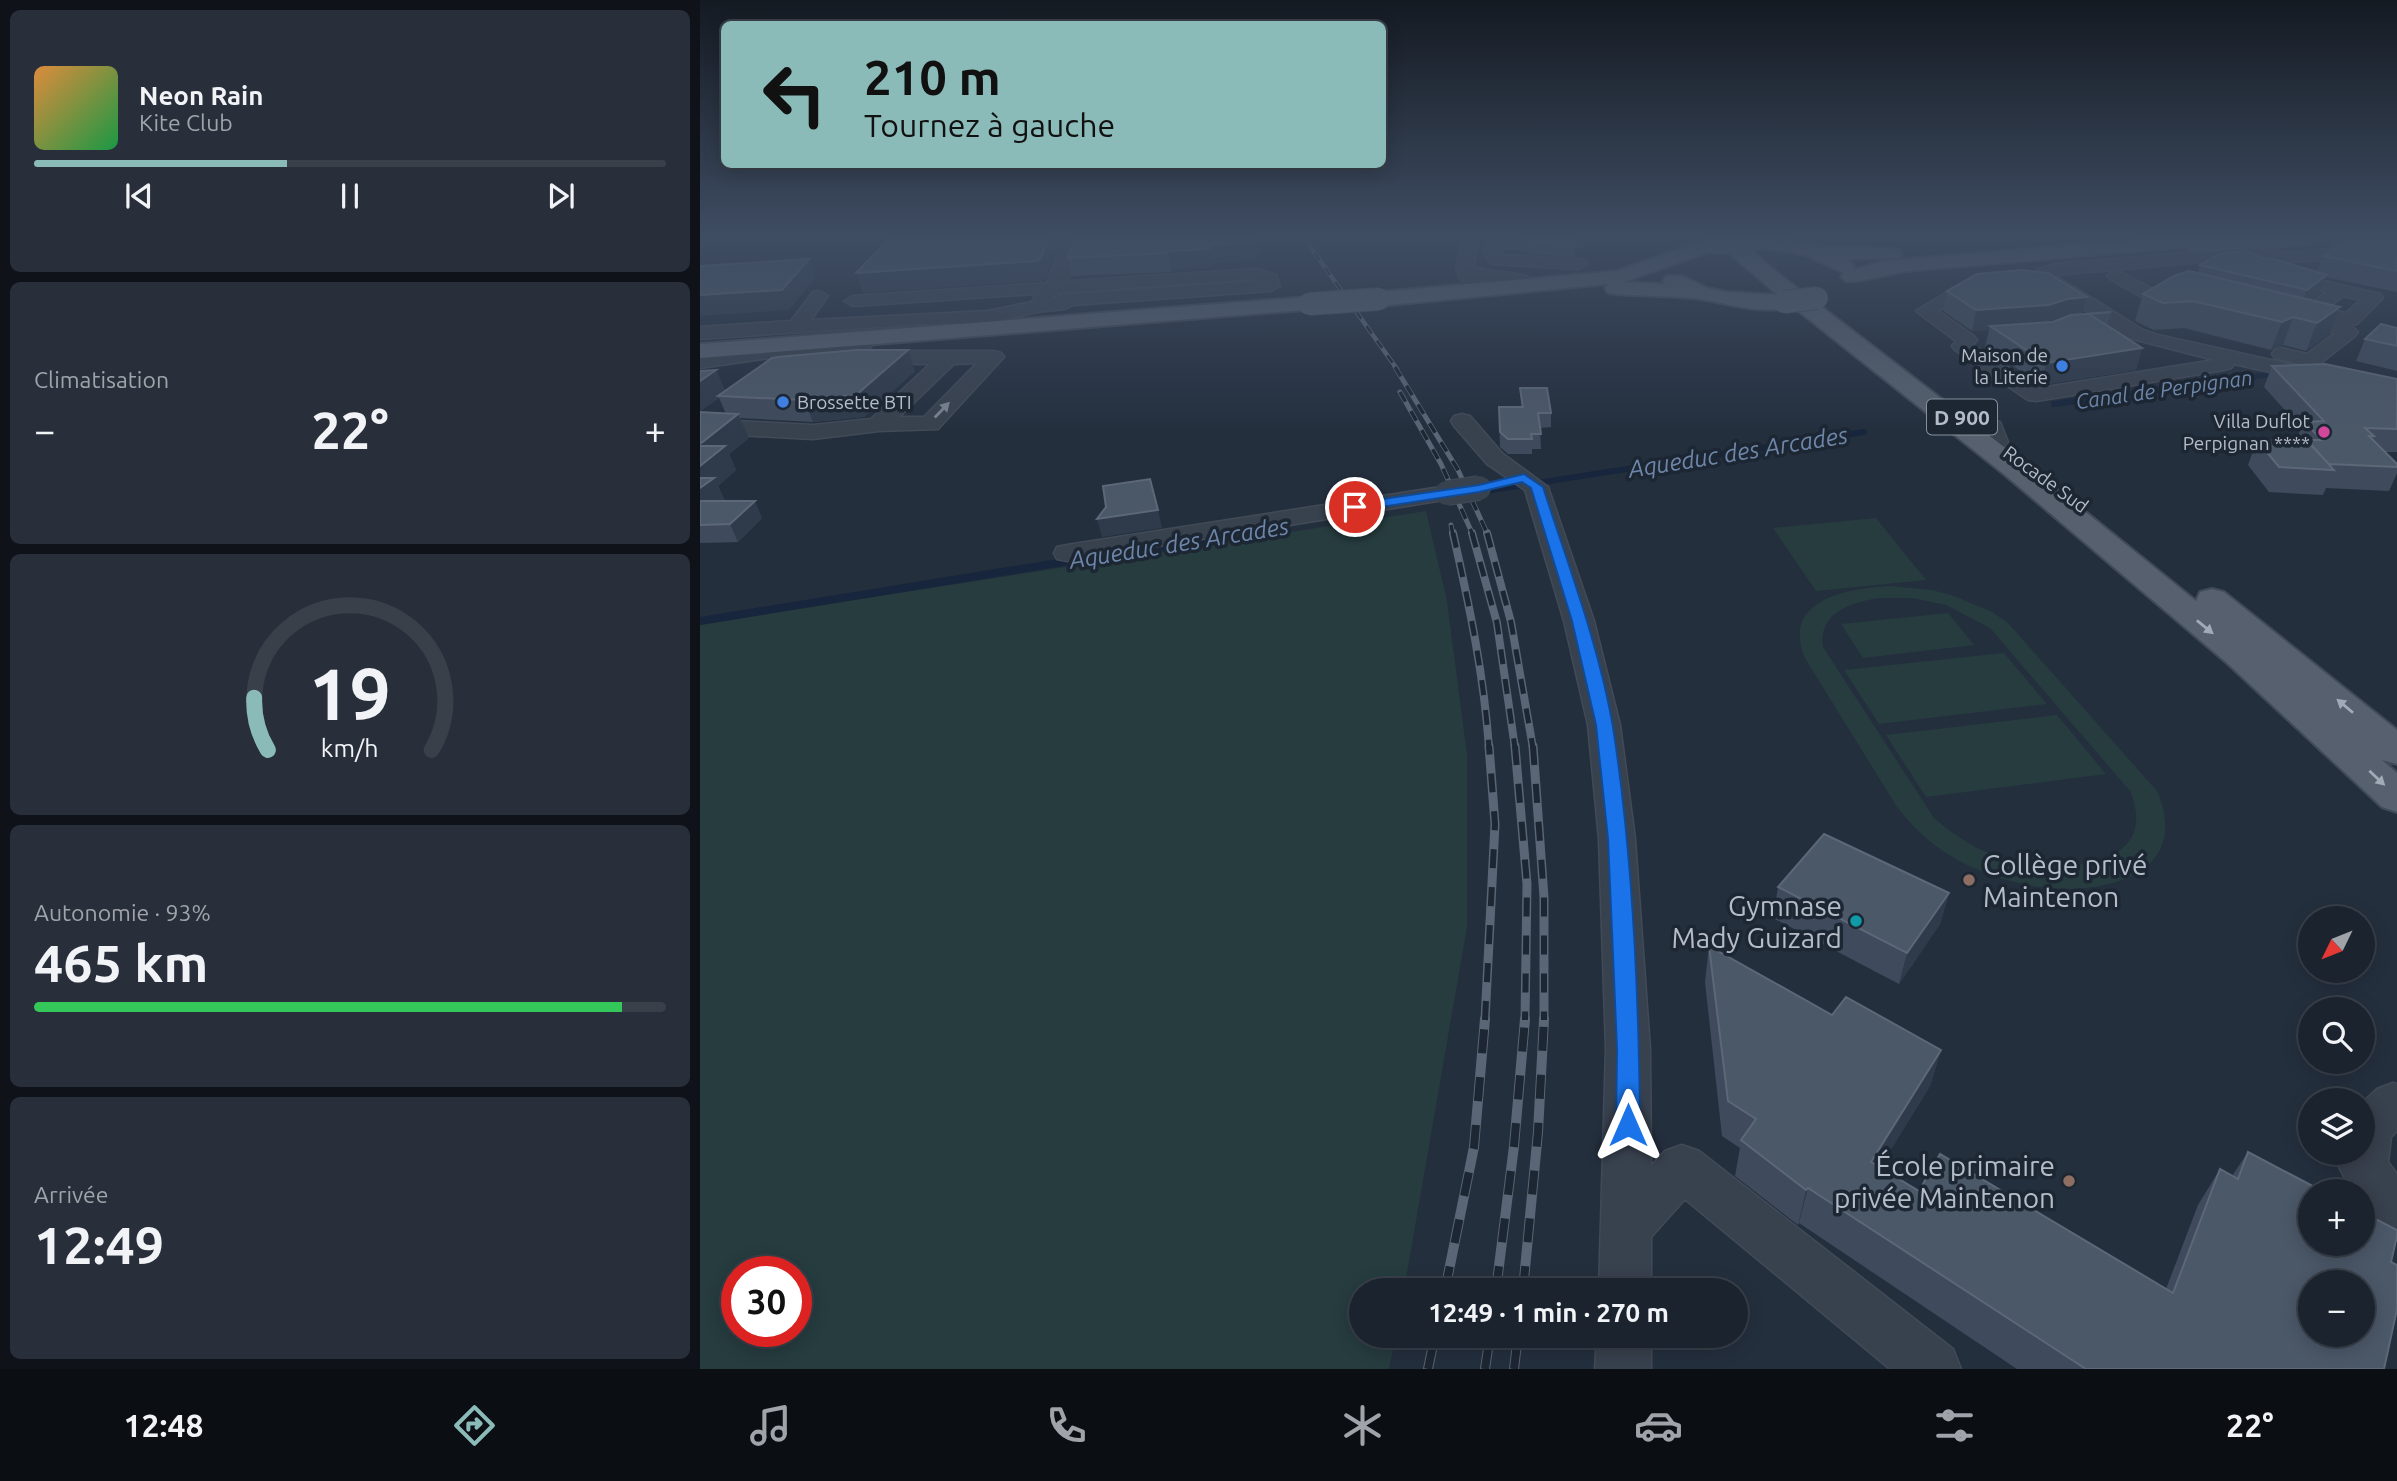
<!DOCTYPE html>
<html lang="fr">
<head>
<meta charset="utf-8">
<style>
	:root { --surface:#1b232e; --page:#282f3a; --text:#f1f3f6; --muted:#a0a4aa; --line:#39404a; --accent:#8bbbb9 }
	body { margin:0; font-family:Ubuntu,sans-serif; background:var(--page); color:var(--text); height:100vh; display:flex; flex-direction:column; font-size:26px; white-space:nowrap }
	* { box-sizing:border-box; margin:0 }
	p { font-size:23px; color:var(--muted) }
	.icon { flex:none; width:38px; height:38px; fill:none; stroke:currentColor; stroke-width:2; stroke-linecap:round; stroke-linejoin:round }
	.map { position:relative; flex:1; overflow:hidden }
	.side { display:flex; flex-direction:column; gap:10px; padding:10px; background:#0f1319; width:700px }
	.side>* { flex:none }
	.banner { position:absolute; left:21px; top:21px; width:665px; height:147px; border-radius:10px; box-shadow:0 4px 18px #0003,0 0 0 2px var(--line); background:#8bbbb9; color:#111; overflow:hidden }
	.needle { width:46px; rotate:227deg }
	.buttons { position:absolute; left:1598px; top:906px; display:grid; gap:14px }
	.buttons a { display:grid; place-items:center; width:77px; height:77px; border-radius:50%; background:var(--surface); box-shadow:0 4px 18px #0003,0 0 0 2px var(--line); font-size:35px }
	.speed { position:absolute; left:21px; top:1256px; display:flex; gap:14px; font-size:35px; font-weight:700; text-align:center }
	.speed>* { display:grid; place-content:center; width:91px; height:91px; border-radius:50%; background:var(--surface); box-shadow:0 4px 18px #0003,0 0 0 2px var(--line); line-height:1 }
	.speed .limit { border:10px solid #d22; background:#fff; color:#111 }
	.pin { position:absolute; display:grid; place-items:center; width:60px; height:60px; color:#fff; margin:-30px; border:4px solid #fff; border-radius:50%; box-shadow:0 2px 7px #0007 }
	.me { position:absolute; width:77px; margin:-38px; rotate:0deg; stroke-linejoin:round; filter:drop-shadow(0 0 5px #0008) }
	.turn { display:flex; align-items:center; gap:24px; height:147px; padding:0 28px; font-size:32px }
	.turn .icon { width:91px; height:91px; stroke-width:2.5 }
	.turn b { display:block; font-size:49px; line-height:60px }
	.big { font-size:52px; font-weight:700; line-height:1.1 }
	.side .card { flex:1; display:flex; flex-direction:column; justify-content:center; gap:10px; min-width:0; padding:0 24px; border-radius:10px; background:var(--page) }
	.side .dial { align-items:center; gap:0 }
	.dial svg { height:182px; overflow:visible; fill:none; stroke:var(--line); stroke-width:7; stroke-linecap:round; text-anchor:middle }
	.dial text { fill:var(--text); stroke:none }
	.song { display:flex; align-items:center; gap:21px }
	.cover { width:84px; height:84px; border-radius:10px; background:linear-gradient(135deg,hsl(30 70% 55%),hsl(140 70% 35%)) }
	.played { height:7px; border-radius:4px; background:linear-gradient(90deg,var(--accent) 40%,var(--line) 40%) }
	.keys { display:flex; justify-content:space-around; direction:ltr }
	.heat { display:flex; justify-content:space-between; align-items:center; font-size:38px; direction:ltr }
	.charge { height:10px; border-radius:5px; background:linear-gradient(90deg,#34c759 93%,var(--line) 0) }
	.trip { position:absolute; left:649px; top:1278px; width:399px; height:70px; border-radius:35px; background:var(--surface); box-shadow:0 4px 18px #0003,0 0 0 2px var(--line); font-weight:700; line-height:70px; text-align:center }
	.tab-bar { display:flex; height:112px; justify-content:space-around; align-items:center; background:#0b0e12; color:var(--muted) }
	.tab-bar .icon { width:49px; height:49px }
	.tab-bar .selected { color:var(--accent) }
	.tab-bar b { font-size:32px; color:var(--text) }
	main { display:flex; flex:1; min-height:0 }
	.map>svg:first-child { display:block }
</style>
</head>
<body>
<main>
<section class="side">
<div class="card">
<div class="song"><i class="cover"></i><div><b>Neon Rain</b><p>Kite Club</p></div></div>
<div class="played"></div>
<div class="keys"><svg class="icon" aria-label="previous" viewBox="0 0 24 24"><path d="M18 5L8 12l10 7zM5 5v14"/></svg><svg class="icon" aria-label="pause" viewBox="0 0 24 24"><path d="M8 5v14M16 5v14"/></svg><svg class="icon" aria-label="next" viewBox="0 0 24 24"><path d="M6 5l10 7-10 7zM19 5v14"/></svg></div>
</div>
<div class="card"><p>Climatisation</p>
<div class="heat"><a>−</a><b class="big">22°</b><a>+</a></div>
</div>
<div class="card dial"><svg viewBox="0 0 100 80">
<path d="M14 69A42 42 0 1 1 86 69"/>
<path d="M14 69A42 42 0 0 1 8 46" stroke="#8bbbb9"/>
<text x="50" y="56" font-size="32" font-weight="700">19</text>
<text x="50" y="72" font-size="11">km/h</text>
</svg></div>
<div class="card"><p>Autonomie · 93%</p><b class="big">465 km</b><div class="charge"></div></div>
<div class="card"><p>Arrivée</p><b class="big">12:49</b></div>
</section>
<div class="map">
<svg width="1697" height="1369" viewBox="0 0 1697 1369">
	<rect width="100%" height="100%" fill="#242f3e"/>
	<path fill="#263c3f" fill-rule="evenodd" d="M726 511 747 601 767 755V927L704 1290H662V1335H696L689 1369H0V624ZM96 1272V1332H37V1272Z
		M1176 518 1226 580 1116 591 1073 528Z
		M1190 586 1232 590 1254 596 1292 612 1308 623 1457 791C1487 861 1430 888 1369 889 1339 889 1308 882 1281 871 1246 857 1219 836 1197 807L1106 660C1079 601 1146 588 1190 586ZM1178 598H1212L1246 605 1290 628 1430 791C1462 868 1363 874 1313 861 1283 854 1257 838 1234 818L1123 647C1118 613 1150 603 1178 598Z
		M1248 613 1274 645 1163 658 1141 624Z
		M1304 653 1347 704 1179 724 1144 670Z
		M1357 715 1406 774 1226 797 1186 735Z"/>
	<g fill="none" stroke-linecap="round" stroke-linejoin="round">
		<path stroke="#17263c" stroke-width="6" d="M1354 404 1573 374
			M779 492 1164 432"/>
		<path stroke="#17263c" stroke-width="8" d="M0 621 524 536"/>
		<g stroke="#414a57" stroke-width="3">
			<path id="minor" d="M364 238H380L368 281 556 269 576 275 580 286 571 291 373 305 364 309 337 312 288 323 225 324 0 339V327L91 321 113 292 119 291 128 296 111 320 288 311 332 302 335 294 153 306 144 301 153 296 347 283ZM554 279 560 281 362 295 350 300 355 293Z
				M762 238H778L774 266C791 275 822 270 833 280L824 285 779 280 780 283 773 290H761L758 286 762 282 756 268Z
				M799 238H897L879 247 803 248 800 250 802 255 885 260 887 264 879 269 792 264 786 257 784 249 793 240Z
				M1680 246 1697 248V258L1680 256 1594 262 1535 259 1355 275 1443 330 1458 335 1697 388V400L1534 364 1531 368 1524 370 1336 401 1328 400 1255 350 1252 346 1256 341 1216 311 1275 275H1287L1290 279 1287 283 1238 311 1274 336 1277 340 1273 345 1340 388 1514 360 1429 338 1342 283 1336 273 1339 269 1360 263 1535 249 1594 252Z
				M1416 270 1461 293 1464 297 1461 301H1449L1410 279 1407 275Z
				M1580 271 1680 294 1683 298 1657 324 1651 325 1658 332 1655 336 1618 365 1611 367 1575 358 1572 354 1575 350 1582 348 1607 354 1635 333 1583 320 1581 316 1583 312 1590 310 1604 314 1602 311 1626 292 1574 280 1571 276 1574 272ZM1643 296 1661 300 1646 313 1626 309Z
				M162 339 172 345 169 349 155 351H294L301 353 304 357 238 429 179 431 113 439 0 433V419L113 425 171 419 230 364 144 363 137 361 133 353 62 359 0 368V356L62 347ZM277 363 224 417H199L254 364Z
				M762 414 770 416 803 454 848 487 894 621 920 725 935 839 950 1049 951 1166 965 1151 982 1145 999 1151 1253 1349 1261 1369H1190L985 1199 951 1237V1290H899L906 1049 899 839 888 725 864 621 825 490 787 464 754 426 751 421 754 416Z
				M1292 420 1300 422 1308 442 1304 447H1288L1281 427 1284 422Z
				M747 486 756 488 759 493 756 498 367 561 357 559 354 553 357 547 367 545Z
				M1693 1083 1697 1084V1131L1691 1137 1688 1162 1697 1174V1234C1675 1225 1662 1216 1662 1192H1652L1639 1167 1641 1153H1662V1103L1677 1089Z
				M897 1335H951V1369H895Z"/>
		</g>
		<g stroke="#414a57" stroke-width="4">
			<path id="major" d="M1010 238H1036L1079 274 1325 463 1496 601 1500 592 1512 589 1524 592 1697 730V764L1682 760 1697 773V812L1682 807 1527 663 1305 475 1092 306C1060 316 1025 302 994 298 968 296 942 296 916 294L908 293 905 288 908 284 679 306 671 304 668 299 671 294 679 292 917 271ZM1022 247 1078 295 1027 292 1007 288 982 276H966L963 281 965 284 924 282Z
				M1045 238H1082L1123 247 1192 248 1199 250 1202 254 1199 258 1148 259 1155 267 1154 270 1180 262 1208 259 1452 238H1620L1610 244 1497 253 1490 251 1487 247 1208 271C1192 273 1156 284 1145 281L1141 277 1144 273 1106 255 1046 245 1043 241Z
				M609 297 617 299 620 304 617 309 0 358V344Z"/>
		</g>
		<use href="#minor" fill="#38414e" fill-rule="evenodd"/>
		<use href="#major" fill="#56606e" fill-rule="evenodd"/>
		<g stroke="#5a6575" stroke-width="4.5">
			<path id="rail-far4" d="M604 238 697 369"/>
		</g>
		<g stroke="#5a6575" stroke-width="5">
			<path id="rail-far3" d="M695 367 758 470 788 535
				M700 392 741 464 773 535
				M751 525 753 535"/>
		</g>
		<g stroke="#5a6575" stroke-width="8">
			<path id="rail-far2" d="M753 533C769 604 784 675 789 748
				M772 533 797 623 815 748
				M787 533 811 622 833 748"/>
		</g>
		<g stroke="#5a6575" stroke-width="9">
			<path id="rail-far1" d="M815 746 827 884 825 1020
				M833 746 844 897V1020
				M785 1020 795 824 789 746"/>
		</g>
		<g stroke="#5a6575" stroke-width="10">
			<path id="rail" d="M745 1290 774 1147 785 1019
				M796 1290 814 1146 825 1019
				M823 1290 838 1132 844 1019
				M728 1369 735 1335
				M785 1369 790 1335
				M814 1369 818 1335"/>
		</g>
		<use href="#rail-far4" stroke="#1d2633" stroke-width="2.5" stroke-dasharray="9" stroke-linecap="butt"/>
		<use href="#rail-far3" stroke="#1d2633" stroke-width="3.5" stroke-dasharray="11" stroke-linecap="butt"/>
		<use href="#rail-far2" stroke="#1d2633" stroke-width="5" stroke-dasharray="15" stroke-linecap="butt"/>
		<use href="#rail-far1" stroke="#1d2633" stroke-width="6" stroke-dasharray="19" stroke-linecap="butt"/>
		<use href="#rail" stroke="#1d2633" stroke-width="8" stroke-dasharray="24" stroke-linecap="butt"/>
		<g stroke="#414a57" stroke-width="26" stroke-linecap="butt">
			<path id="minor-bridge" d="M747 493 779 488"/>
		</g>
		<g stroke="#414a57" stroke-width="24" stroke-linecap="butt">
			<path id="major-bridge" d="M1015 243 1053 241
				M1084 302 1117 298
				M609 304 679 299"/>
		</g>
		<use href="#minor-bridge" stroke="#38414e" stroke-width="24"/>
		<use href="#major-bridge" stroke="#56606e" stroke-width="22"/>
	</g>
	<path fill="#3f4b5c" d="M375 238 559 260 512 263V267L472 270 471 272 372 276 368 258Z
		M822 238 875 244 874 257 833 254 823 250Z
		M1697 241V292L1626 277 1619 294 1612 300 1629 334 1606 351 1583 345 1571 350 1484 328 1454 330 1435 321 1443 294 1498 273 1500 265 1567 260 1617 272 1623 256 1630 251 1634 242Z
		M1247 291 1382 314 1411 312 1407 326 1442 348 1436 370 1341 385 1285 347 1289 330 1272 331 1243 311Z
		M1697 328V371L1656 361 1665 339Z
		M1572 366 1697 379V452H1684L1697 467V473L1689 491 1626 488 1623 495 1569 492 1548 465 1557 440 1596 442 1601 428 1564 387Z
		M16 370 25 391 215 371 164 417 113 422 40 418 49 438 29 454 36 470 18 486 25 501 62 518 38 542 0 543V525L26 414 19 398 0 411Z
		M820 388 851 413V427L840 428 841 449H832V454H808L800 447 799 407H821Z
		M1078 887 1249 893 1240 924 1199 984 1073 918Z
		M1009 946 1132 1015 1241 1050 1230 1086 1180 1167 1219 1191 1466 1289 1498 1205 1520 1169 1532 1176 1548 1152 1691 1262 1684 1369H1317L1099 1223 1098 1225 1035 1176 1040 1148 1022 1136 1005 982Z"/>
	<path fill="#2f3b4b" d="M349 238H359L360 242 346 278 342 281 163 293 156 273Z
		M557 242 559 260 512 263V267L472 270 471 272 468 251 509 245Z
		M109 259 116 277 89 310 0 316V295Z
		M1627 275 1619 294 1600 310 1607 290Z
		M1387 297 1381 318 1343 325 1290 326 1289 330 1272 331 1276 310Z
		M1640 307 1629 334 1606 351 1617 323Z
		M1593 317 1583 345 1571 350 1582 322Z
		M1442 348 1436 370 1341 385 1346 363Z
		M208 350 215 371 164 417 113 422 104 400Z
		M16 370 26 393 18 396 19 398 0 411V381Z
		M38 414 49 438 29 454 36 470 18 486 26 503 0 523V444Z
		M55 501 62 518 38 542 30 524Z
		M458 510 462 528 402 537 397 519Z
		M1249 893 1240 924 1199 984 1207 953Z
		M1241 1050 1230 1086 1161 1198 1171 1162Z
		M1108 1188 1099 1223 1098 1225 1106 1190Z"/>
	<path fill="#4b5868" stroke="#5c6777" stroke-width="2" fill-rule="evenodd" d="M190 238H349L341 258 337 261 156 273Z
		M375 238H555L557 242 509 245V249L468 251V253L368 258Z
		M822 238H874L875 244 833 242Z
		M1654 241H1697V271L1623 256 1637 247 1634 242Z
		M1546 251 1567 260 1570 258 1627 275 1607 290 1500 265 1519 254Z
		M109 259 82 290 0 295V266Z
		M1322 270 1348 273 1387 297 1367 299 1349 305 1276 310 1247 291 1277 274Z
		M1489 271 1640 307 1617 323 1593 317 1582 322 1493 301 1463 303 1443 294 1474 276Z
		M1411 312 1389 314 1442 348 1346 363 1290 326 1353 322 1371 315Z
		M1681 324 1697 328V346L1665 339Z
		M156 350H208L156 395 104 400 18 396 72 358 78 357Z
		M1625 364 1697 379V429L1665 428 1674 436H1669L1697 464V467L1629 464 1606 440H1622L1604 422 1624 421 1572 366Z
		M16 370 0 381V371Z
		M820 388H847L851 413H838L841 434H831L832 439H808L800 432 799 407H823Z
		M0 412 38 414 0 444Z
		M1557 440 1609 442 1634 470 1579 467Z
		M0 446H25L0 466Z
		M0 478H14L0 488Z
		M450 479 458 510 397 519 406 507 403 486Z
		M1 501H55L30 524 0 525V502Z
		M1124 834 1249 893 1207 953 1078 887Z
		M1009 946 1132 1015 1146 997 1241 1050 1171 1162 1219 1191 1240 1154 1473 1293 1520 1169 1538 1179 1548 1152 1624 1192H1610V1244H1662V1212L1697 1230V1236L1691 1262 1697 1265V1309L1684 1369H1386L1108 1188 1106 1190 1041 1140 1056 1119 1028 1101ZM1610 1283H1662V1335H1610Z"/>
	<defs><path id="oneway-solid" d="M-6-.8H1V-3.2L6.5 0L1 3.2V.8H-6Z" transform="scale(1.75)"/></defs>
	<use fill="#7c8592" href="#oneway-solid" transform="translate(242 410) rotate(-46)"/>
	<g fill="#a1aab7">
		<use href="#oneway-solid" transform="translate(1505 627) rotate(39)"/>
		<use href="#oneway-solid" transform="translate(1645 706) rotate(-140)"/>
		<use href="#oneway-solid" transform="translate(1677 778) rotate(43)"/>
	</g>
	<linearGradient id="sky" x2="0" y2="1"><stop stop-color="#141a22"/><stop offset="0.55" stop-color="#3f4d63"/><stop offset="1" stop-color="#3f4d63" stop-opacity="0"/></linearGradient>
	<rect width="1697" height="430" fill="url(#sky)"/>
	<path fill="#1a73e8" stroke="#114b97" stroke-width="2" d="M824 474 843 487C868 565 899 645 913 727 933 855 939 995 940 1125L936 1133 928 1136 919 1133 916 1125 917 1049 908 839 896 725 872 621 831 488 822 482 779 492 655 511 648 507 655 503 779 485Z"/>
	<g fill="#3f7fe0" stroke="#1d2633" stroke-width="2.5">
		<circle cx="1362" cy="366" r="7"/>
		<circle cx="83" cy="402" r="7"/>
	</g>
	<circle fill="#d1479c" stroke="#1d2633" stroke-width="2.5" cx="1624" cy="432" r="7"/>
	<g fill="#8d6e63" stroke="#1d2633" stroke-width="2.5">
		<circle cx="1269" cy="880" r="7"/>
		<circle cx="1369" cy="1181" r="7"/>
	</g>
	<circle fill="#0f9aa8" stroke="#1d2633" stroke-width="2.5" cx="1156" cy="921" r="7"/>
	<g text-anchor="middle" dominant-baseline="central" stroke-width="7" stroke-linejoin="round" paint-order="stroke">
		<g font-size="19" fill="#b4bcc9" stroke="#1d2633" text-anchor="end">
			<text x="1348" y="355">Maison de<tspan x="1348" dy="22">la Literie</tspan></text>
			<text x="97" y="402" text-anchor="start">Brossette BTI</text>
			<text x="1610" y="421">Villa Duflot<tspan x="1610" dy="22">Perpignan ****</tspan></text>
		</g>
		<g font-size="19" fill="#b4bcc9" stroke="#1d2633">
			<text transform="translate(1346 479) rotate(36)">Rocade Sud</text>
		</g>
		<g font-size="21" font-style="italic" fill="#6d86a8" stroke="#1d2633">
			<text transform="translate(1464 389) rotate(-8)">Canal de Perpignan</text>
		</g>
		<rect fill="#1d2633" stroke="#878f9c" stroke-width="2" x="1227" y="399.5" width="70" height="35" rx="5"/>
		<g font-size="21" font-weight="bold" fill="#b4bcc9">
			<text x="1262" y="417">D 900</text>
		</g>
		<g font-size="24" font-style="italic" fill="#6d86a8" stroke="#1d2633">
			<text transform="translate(1038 452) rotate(-9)">Aqueduc des Arcades</text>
			<text transform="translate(479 543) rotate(-9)">Aqueduc des Arcades</text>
		</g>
		<g font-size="28" fill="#b4bcc9" stroke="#1d2633" text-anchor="end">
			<text x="1283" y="864" text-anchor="start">Collège privé<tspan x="1283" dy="32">Maintenon</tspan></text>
			<text x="1142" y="905">Gymnase<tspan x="1142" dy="32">Mady Guizard</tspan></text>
			<text x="1355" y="1165">École primaire<tspan x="1355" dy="32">privée Maintenon</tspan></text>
		</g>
	</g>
</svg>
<div class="buttons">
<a><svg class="needle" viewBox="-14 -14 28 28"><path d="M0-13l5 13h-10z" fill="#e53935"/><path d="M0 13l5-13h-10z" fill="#a0a4aa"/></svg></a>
<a><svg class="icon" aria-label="search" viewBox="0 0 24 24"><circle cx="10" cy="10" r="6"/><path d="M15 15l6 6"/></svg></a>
<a><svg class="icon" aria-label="layers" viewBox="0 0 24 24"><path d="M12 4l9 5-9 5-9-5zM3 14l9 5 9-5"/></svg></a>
<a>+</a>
<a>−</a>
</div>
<div class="speed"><div class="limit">30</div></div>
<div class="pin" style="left:655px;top:507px;background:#d93025"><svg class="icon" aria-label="arrive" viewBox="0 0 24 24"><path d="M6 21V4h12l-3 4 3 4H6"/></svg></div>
<svg class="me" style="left:928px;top:1125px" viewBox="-20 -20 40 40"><path d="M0-17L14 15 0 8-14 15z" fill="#1a73e8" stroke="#fff" stroke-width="4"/></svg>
<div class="trip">12:49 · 1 min · 270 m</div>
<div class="banner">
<div class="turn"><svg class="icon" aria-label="left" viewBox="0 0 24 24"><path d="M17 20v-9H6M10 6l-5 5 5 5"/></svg><div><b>210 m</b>Tournez à gauche</div></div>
</div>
</div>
</main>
<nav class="tab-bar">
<b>12:48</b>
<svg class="icon selected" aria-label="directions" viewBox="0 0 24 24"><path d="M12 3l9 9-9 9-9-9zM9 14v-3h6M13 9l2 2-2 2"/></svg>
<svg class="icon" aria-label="music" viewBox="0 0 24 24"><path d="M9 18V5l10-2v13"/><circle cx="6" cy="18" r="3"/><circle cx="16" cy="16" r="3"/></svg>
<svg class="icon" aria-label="phone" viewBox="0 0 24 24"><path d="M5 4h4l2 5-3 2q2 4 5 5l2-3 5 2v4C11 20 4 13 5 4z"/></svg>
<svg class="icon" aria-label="climate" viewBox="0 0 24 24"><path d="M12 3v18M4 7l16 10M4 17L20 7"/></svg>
<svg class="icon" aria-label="car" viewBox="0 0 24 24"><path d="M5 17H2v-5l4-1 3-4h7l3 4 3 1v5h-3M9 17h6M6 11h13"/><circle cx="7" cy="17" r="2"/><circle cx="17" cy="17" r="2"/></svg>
<svg class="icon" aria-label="filters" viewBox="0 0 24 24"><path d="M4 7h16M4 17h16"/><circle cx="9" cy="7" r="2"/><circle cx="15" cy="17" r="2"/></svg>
<b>22°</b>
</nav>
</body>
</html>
